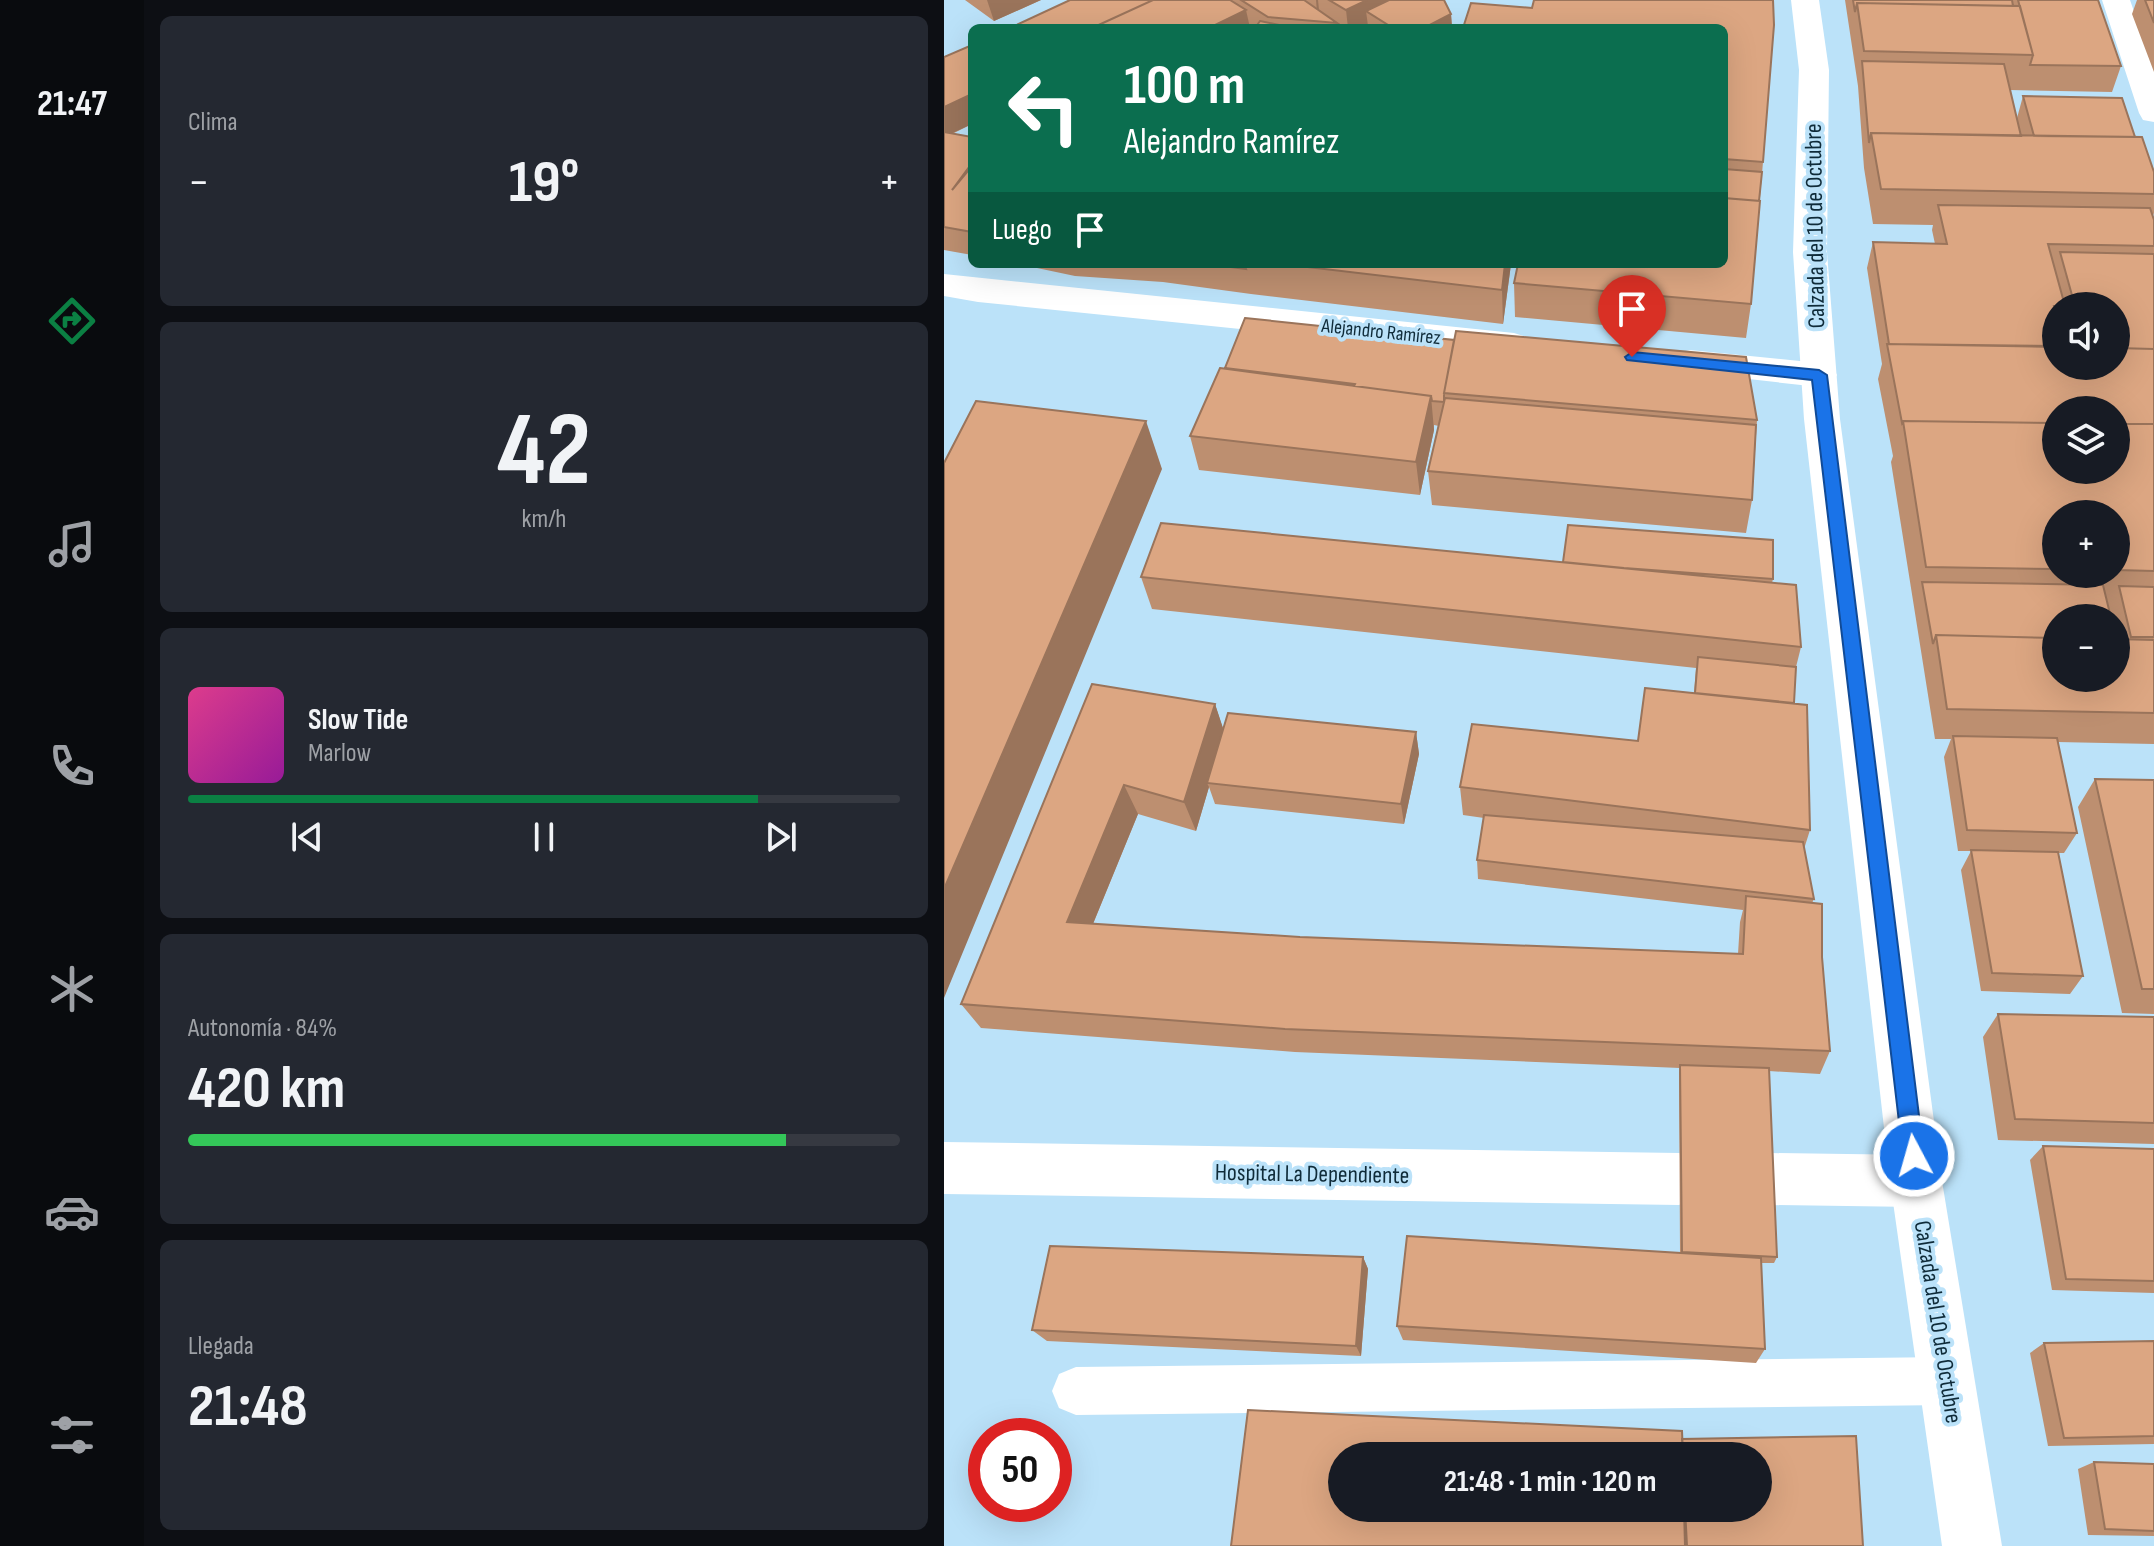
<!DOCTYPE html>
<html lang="es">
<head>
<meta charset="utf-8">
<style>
	:root { --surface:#171b24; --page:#242831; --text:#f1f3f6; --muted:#9ea1a6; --line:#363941; --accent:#0b8043 }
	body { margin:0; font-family:"Sofia Sans Condensed",sans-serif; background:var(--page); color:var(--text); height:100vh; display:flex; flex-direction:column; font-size:30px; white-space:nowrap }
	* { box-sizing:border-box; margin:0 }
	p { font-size:26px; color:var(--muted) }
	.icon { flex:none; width:44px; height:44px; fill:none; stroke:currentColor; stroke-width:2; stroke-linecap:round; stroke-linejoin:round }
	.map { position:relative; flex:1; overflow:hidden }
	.sheet { display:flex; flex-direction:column; gap:16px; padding:16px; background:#0d0f14; width:800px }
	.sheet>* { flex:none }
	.guide { position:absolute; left:24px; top:24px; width:760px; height:244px; border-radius:12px; box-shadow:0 8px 32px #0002; background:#0b6e4f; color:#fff; overflow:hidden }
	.tools { position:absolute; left:1098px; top:292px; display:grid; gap:16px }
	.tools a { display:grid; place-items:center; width:88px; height:88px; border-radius:50%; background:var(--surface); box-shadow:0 8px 32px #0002; font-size:40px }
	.speed { position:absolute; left:24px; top:1418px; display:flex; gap:16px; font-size:40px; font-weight:700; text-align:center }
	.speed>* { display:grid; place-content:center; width:104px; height:104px; border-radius:50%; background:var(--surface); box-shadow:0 8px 32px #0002; line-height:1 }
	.speed .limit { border:12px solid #d22; background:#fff; color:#111 }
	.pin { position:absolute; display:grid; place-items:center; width:68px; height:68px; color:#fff; margin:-82px -34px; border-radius:50% 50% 50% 0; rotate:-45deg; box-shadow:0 0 8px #0007 }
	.pin .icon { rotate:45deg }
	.me { position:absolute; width:88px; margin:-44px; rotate:354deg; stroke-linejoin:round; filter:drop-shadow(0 0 6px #0008) }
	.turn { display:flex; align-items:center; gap:28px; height:168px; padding:0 24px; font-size:36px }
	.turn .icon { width:104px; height:104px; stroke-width:2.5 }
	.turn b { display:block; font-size:56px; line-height:68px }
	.then { display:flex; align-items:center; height:76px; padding:0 24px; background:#0003; gap:16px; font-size:30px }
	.big { font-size:60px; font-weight:700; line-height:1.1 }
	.sheet .tile { flex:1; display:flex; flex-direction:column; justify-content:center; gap:12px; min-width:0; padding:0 28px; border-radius:12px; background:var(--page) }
	.sheet .dial { align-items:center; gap:0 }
	.dial b { font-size:104px; line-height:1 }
	.song { display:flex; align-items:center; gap:24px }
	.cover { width:96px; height:96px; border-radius:12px; background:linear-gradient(135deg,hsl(330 70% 55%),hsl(300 70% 35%)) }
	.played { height:8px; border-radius:4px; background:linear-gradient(90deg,var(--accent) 80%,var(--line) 80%) }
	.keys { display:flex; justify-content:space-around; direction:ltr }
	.heat { display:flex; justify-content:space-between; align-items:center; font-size:44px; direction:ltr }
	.charge { height:12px; border-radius:6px; background:linear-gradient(90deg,#34c759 84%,var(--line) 0) }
	.trip { position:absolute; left:384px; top:1442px; width:444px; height:80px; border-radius:40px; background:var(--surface); box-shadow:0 8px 32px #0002; font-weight:700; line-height:80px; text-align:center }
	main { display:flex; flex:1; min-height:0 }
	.dock { display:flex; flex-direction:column; width:144px; justify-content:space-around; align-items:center; background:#090b0e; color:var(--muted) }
	.dock .icon { width:56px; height:56px }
	.dock .active { color:var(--accent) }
	.dock b { font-size:36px; color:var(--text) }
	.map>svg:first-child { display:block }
</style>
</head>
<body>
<main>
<nav class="dock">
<b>21:47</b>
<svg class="icon active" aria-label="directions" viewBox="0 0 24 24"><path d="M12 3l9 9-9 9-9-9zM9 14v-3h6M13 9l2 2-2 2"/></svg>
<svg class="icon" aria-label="music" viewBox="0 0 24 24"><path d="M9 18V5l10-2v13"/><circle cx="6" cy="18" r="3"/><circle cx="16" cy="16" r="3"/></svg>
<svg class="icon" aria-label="phone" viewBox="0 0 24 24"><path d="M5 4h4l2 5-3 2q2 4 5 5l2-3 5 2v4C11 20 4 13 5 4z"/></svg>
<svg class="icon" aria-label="climate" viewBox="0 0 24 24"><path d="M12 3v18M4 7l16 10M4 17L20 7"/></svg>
<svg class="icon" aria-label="car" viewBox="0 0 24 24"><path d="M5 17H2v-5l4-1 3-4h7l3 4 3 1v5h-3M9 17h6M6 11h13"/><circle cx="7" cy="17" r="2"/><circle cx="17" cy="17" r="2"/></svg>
<svg class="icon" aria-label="filters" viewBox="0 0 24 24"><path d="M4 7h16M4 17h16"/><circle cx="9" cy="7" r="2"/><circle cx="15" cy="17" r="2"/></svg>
</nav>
<section class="sheet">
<div class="tile"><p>Clima</p>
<div class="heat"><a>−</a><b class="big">19°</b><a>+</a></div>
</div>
<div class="tile dial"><b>42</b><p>km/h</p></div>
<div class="tile">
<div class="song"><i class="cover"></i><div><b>Slow Tide</b><p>Marlow</p></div></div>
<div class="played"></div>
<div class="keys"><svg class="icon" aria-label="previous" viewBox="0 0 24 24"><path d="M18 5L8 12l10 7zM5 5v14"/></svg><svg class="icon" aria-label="pause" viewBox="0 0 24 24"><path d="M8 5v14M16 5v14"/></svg><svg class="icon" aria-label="next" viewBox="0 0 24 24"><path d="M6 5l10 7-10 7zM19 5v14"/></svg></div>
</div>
<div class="tile"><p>Autonomía · 84%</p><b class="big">420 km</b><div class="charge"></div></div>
<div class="tile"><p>Llegada</p><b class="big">21:48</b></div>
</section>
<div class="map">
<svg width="1210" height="1546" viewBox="0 0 1210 1546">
	<rect width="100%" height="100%" fill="#bbe2f9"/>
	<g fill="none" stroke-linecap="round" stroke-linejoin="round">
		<path fill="#fff" fill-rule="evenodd" d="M1003 1357 1020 1364 1027 1381 1020 1398 1003 1405 132 1415 115 1408 108 1391 115 1374 132 1367Z"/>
		<path fill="#fff" fill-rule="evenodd" d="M1158 0H1186L1210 69V122L1199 120 1195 113Z
			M0 1142 735 1153 753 1161 761 1179 753 1197 735 1205 0 1194Z
			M826 1153 972 1155 990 1163 998 1181 990 1199 972 1207 826 1205 808 1197 800 1179 808 1161Z"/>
		<path fill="#fff" fill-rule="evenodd" d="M0 274 570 333 583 337 588 345 583 353 570 357 34 302 0 296Z
			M746 350 875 363 888 366 893 375 888 384 875 387 733 371 728 362 733 353Z"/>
		<path fill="#fff" fill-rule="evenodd" d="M847 0H875L885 70 883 252 896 419 998 1181 1058 1546H998L946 1181 860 419 849 252 855 70Z"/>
	</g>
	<path fill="#bd8f70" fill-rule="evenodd" d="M21 0H97L50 21Z
		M126 0H500L507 14 508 28H424V26L420 28H66Z
		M590 0H829L830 25 819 162 807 304 802 338 571 317 570 283 574 264H780V28H519L527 3 588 8Z
		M901 0H1154L1177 66 1168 92 1066 90 1073 118 1079 96 1191 137 1210 172V213L1209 216 1210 220V744L1113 742 1133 833 1120 853H1114L1139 976 1126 994 1037 991 1017 870 1027 851H1014L1000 757 1007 739H991L947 462 949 456 934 379 938 364 923 268 929 242 991 244 988 230 989 225 929 224 920 168 914 86ZM1112 306H1172V366H1112ZM1112 514H1172V574H1112ZM1112 618H1172V678Z
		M1193 0H1210V72L1188 14Z
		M28 45V124L8 134 28 137V255L0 250V57Z
		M74 264H567L559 324 307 294 219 282 131 276Z
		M276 368 813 420 808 500 802 533 488 505 484 471 495 426 490 425V430L476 495 255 470 246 436Z
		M619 562 829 579 828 583 857 647 852 667 850 703 866 830 860 849 870 899 868 903 878 957 886 1051 876 1074 825 1071 833 1257 830 1263H817L821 1349 812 1363 459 1340 453 1326 736 1253 735 1073 736 1068 351 1052 37 1028 17 1004 148 684 271 704 279 729 472 732 475 754 460 824 271 804 265 787 252 831 194 814 149 924 356 937 794 954 796 922 799 910 534 879 533 860 540 818 519 815 516 787 694 741 750 693 752 668 208 609 197 577Z
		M1151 779 1210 780V1014L1178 1013 1134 807Z
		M1054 1014 1210 1017V1144L1054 1140 1039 1037Z
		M1099 1146 1210 1149V1293L1108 1290 1086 1160Z
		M419 1257 424 1269 417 1356 103 1341 88 1330Z
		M1210 1341V1444L1104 1446 1086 1353 1100 1343Z
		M738 1439 919 1546H287Z
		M1150 1462 1210 1464V1536L1144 1535 1134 1469Z"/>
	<path fill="#9a745b" d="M43 0H97L50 21Z
		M372 0H374L375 10 373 12Z
		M423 0H475L422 11 424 26 420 28H404L402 10Z
		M302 10 306 28H265Z
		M507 14 508 28H480Z
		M28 94V124L0 137V107Z
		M561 264H567L559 324 558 290Z
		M487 396 490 430 476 495 472 462Z
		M202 421 218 469 0 998V889Z
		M271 704 281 734 263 783 265 787 252 831 240 802Z
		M472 732 475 754 460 824 457 804Z
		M180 785 194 814 139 948 123 922Z
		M419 1257 424 1269 417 1356 412 1346Z"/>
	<path fill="#dca682" stroke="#9a745b" stroke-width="2" d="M126 0H209L148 28H66Z
		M209 0H286L302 10 265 28H148Z
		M297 0H360L393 23 324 17Z
		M385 0H423L402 10Z
		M445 0H500L507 14 480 28H449L422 11Z
		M590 0H829L830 25 819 162 780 159V28H519L527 3 588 8Z
		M909 0H1068L1069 6 913 3 911 12Z
		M1074 0H1154L1177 66 1086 65 1089 55Z
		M1201 0H1210V23Z
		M913 3 1076 6 1089 55 920 51Z
		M316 21 349 28H311Z
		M28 45V94L0 107V57Z
		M918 61 1060 64 1077 136 927 133 925 143Z
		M1079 96 1178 98 1191 137 1090 136Z
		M0 132 28 137V163L8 190 28 166V232L0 227Z
		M927 133 1198 137 1210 172V194L937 189Z
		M780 169 818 172 815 201 780 198Z
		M780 198 816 201 807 304 570 283 574 264H780Z
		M994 205 1206 208 1210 220V246L1104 244 1121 306H1110L1112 313V346L945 344 929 242 1003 244Z
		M1116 252 1210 254V349L1172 348V306H1131Z
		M264 264H300L302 269Z
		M338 264H561L558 290Z
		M301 318 510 340 500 393V402L488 401 487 396 410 386 411 384 281 368Z
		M512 331 802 357 813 420 500 393Z
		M943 344 1112 347V366H1172V348L1210 349V424H1172V410H1112V423L959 421 958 423Z
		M276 368 487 396 472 462 246 436Z
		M501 398 812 425 808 500 484 471Z
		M32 401 202 421 0 889V463Z
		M959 421 1112 423V470H1172V424H1210V571L1172 570V514H1112V569L982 567Z
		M217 523 852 585 857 647 197 577Z
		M624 525 829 540V579L680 568 619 562Z
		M978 582 1159 585 1167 618H1112V638L992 635 989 644Z
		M1175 586 1210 587V637H1187Z
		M992 635 1112 638V678H1172V639L1210 640V713L1003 709Z
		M754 657 852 667 850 703 751 693Z
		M148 684 271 704 240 802 180 785 123 922 356 937 799 954 802 896 878 904V957L886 1051 341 1029 17 1004Z
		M701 688 863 705 866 830 516 787 528 724 694 741Z
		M284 713 472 732 457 804 263 783Z
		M1009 736 1113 738 1133 833 1023 830Z
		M1151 779 1210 780V989H1198Z
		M540 815 859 842 870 899 533 860Z
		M1027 850 1114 852 1139 976 1048 973Z
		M1054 1014 1210 1017V1123L1071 1119Z
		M736 1065 825 1068 833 1257 738 1252Z
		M1099 1146 1210 1149V1281L1122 1279Z
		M463 1236 817 1258 821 1349 453 1326Z
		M106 1246 419 1257 412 1346 88 1330Z
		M1210 1341V1436L1120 1438 1100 1343Z
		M304 1410 738 1431 739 1456H398V1508H740L741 1546H287Z
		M912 1436 919 1546H743L741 1508H814V1456H739L738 1439Z
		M1150 1462 1210 1464V1531L1161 1529Z"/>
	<path fill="#1a73e8" stroke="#114b97" stroke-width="2" d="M688 352 875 370 883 375 980 1156 977 1163 970 1166 962 1163 959 1156 868 380 683 360 681 357Z"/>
	<g text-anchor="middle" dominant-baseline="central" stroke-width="8" stroke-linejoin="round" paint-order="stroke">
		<g font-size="20" fill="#0f2b39" stroke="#bbe2f9">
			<text transform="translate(437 332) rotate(6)">Alejandro Ramírez</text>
		</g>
		<g font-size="24" fill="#0f2b39" stroke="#bbe2f9">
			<text transform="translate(871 226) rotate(-91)">Calzada del 10 de Octubre</text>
			<text transform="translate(368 1174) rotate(1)">Hospital La Dependiente</text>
			<text transform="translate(994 1322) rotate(81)">Calzada del 10 de Octubre</text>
		</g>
	</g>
</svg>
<div class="tools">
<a><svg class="icon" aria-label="sound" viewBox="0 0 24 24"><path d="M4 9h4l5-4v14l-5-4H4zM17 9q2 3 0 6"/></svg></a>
<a><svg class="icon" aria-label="layers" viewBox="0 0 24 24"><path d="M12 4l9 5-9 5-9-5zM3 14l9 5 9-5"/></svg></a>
<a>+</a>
<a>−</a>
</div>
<div class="speed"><div class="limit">50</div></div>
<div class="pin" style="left:688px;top:357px;background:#d93025"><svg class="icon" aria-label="arrive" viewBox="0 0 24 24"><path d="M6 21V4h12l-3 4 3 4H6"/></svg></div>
<svg class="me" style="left:970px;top:1156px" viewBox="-20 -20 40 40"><circle r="17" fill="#1a73e8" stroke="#fff" stroke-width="3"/><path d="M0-11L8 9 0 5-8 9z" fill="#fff"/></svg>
<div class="trip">21:48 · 1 min · 120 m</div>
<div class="guide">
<div class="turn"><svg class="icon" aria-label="left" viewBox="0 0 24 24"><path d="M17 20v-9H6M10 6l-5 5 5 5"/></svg><div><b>100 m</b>Alejandro Ramírez</div></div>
<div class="then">Luego<svg class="icon" aria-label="arrive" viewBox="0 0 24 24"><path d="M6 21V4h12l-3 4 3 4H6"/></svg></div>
</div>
</div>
</main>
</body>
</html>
